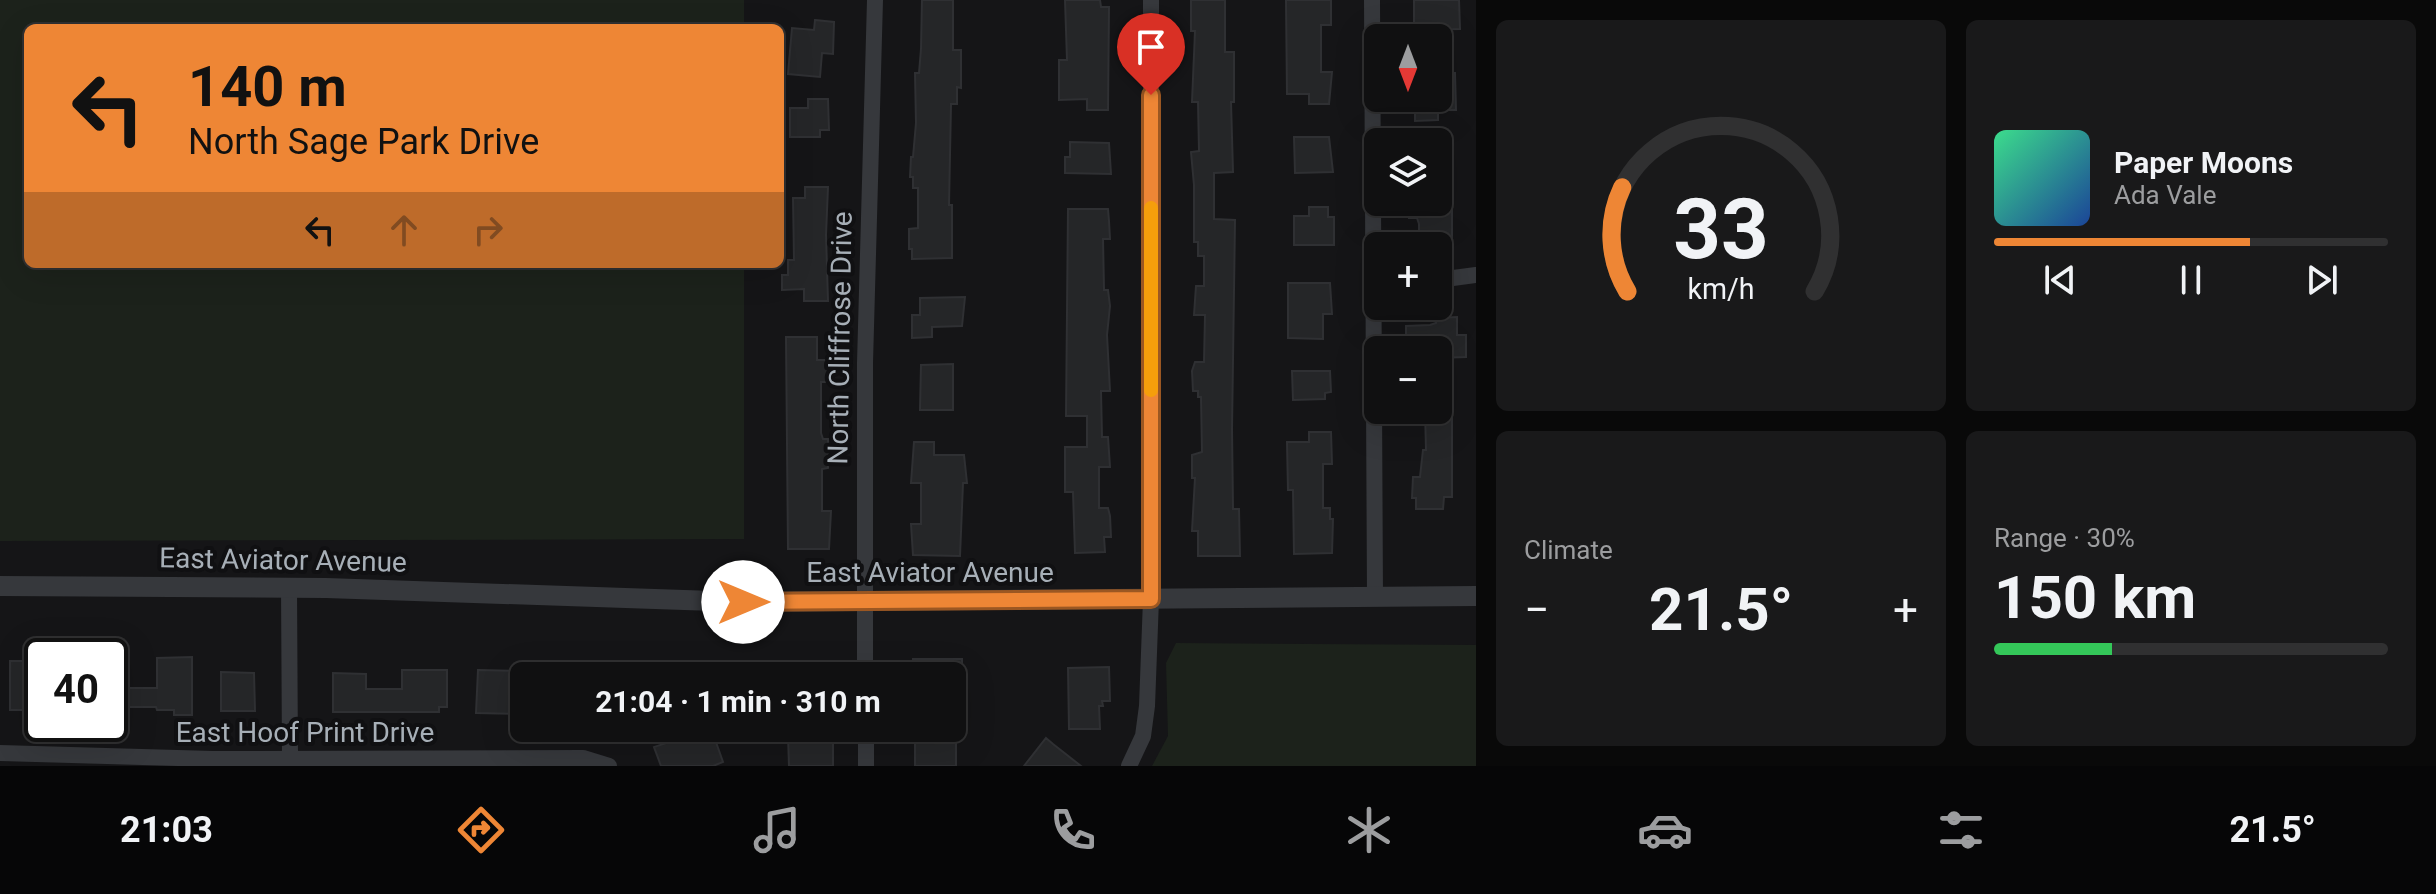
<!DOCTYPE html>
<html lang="en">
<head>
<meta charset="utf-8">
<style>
	:root { --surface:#101011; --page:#19191a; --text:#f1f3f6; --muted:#9c9d9f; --line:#303031; --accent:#ee8635 }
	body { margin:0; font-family:Roboto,sans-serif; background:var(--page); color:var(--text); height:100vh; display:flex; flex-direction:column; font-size:30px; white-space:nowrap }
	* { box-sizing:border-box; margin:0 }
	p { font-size:26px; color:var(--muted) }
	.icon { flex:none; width:44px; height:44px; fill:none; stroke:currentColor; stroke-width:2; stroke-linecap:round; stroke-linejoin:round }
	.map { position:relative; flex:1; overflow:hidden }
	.details { display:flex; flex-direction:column; gap:20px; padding:20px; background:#090909; width:960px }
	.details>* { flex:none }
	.top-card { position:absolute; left:24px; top:24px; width:760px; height:244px; border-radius:12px; box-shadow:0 8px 32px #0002,0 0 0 2px var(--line); background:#ee8635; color:#111; overflow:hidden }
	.needle { width:52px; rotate:180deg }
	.buttons { position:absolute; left:1364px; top:24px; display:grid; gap:16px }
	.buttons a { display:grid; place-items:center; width:88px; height:88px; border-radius:12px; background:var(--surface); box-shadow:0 8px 32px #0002,0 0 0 2px var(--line); font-size:40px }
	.speed { position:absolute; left:24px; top:638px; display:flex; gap:16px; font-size:40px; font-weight:700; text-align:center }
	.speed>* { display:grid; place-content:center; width:104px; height:104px; border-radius:50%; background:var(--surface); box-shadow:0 8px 32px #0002,0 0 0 2px var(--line); line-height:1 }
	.speed .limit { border:4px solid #111; border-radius:12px; background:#fff; color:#111 }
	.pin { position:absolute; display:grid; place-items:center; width:68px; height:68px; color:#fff; margin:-82px -34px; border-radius:50% 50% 50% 0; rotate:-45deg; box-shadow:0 0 8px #0007 }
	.pin .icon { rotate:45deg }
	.me { position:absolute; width:88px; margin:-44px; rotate:90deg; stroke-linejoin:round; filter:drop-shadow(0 0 6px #0008) }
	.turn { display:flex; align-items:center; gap:28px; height:168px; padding:0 32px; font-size:36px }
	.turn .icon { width:104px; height:104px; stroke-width:2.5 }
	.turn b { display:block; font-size:56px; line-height:68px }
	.lanes { display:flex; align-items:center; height:76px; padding:0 32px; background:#0003; justify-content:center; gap:40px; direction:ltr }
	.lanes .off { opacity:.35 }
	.big { font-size:60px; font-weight:700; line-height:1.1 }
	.details .card { flex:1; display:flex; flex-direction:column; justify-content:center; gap:12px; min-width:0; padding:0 28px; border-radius:12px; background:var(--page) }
	.details .dial { align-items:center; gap:0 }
	.dial svg { height:208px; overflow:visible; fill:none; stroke:var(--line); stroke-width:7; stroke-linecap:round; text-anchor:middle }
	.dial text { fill:var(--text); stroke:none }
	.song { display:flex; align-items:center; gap:24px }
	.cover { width:96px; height:96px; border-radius:12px; background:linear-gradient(135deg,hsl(150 70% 55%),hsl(220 70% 35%)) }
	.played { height:8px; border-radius:4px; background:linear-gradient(90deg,var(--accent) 65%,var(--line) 65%) }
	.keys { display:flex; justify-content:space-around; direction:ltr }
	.heat { display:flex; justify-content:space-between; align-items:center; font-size:44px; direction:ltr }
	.charge { height:12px; border-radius:6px; background:linear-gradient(90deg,#34c759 30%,var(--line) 0) }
	.details .tiles { flex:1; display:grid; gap:20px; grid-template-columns:repeat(2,1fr) }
	.trip { position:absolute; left:510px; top:662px; width:456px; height:80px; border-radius:12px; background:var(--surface); box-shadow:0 8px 32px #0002,0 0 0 2px var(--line); font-weight:700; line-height:80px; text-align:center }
	.tab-bar { display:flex; height:128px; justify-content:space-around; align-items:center; background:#060607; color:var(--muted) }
	.tab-bar .icon { width:56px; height:56px }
	.tab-bar .active { color:var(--accent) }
	.tab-bar b { font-size:36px; color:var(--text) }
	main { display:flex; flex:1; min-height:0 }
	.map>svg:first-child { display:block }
</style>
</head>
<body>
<main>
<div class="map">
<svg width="1476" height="766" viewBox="0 0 1476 766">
	<rect width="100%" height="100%" fill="#151517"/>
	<path fill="#1c221b" d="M0 0H744V28H28V264H744V539L0 541Z
		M1176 643 1476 645V766H1152L1168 736 1166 663Z"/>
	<path fill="#252628" stroke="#2f3033" stroke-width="2" d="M922 0H953V50H961V88L957 87V104H951L949 205H952V258L912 259V249H909V229L918 228V188H913V177H910L911 157H913L916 123 915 73H919L921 49Z
		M1065 0H1100L1101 7H1109L1108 110H1087V99L1059 100V60H1067Z
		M1191 0H1225V52H1234V102H1231L1233 172 1214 173V219L1235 220 1232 429 1233 509H1239L1240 556H1198V531H1192L1195 478H1192V455L1202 452 1201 397H1198V391H1193L1192 371 1195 362H1204L1205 315H1194L1196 286H1204V256H1198V242H1194V185L1191 152 1199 151 1198 102H1192L1195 31H1191Z
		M1286 0H1331V25H1321V72H1332L1329 104H1309V94H1287Z
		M1414 0H1459L1460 29 1414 30Z
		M815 20 834 22 833 54 822 53 820 77 788 74 792 28 814 30Z
		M1438 73H1455L1456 110H1438V120L1415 121V98H1438Z
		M808 99H828L829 130H820V137H790V108H808Z
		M1294 137H1329L1333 172 1295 173Z
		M1070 142 1109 143 1111 174 1065 173V157H1070Z
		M805 187H828L826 235 828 301H804V289L782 290V275H788V260H794L793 198H805Z
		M1409 202H1452V246H1419V224L1417 218H1409Z
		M1309 207H1328V217H1334V245H1294V216H1309Z
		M1068 209H1108L1109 221 1110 239H1103L1104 290H1108L1110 306 1107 335 1110 391H1101L1102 437H1108L1110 467H1099V508H1108L1110 516 1111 537H1104L1105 552 1075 553 1073 492H1065V447H1087V416H1066Z
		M1288 283H1330L1332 314H1323V339L1288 338Z
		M965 297 962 326 932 327V337L912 338V315H920V298Z
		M1457 317V335H1466V357L1438 358V350H1406V326L1430 325 1436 323V318Z
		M786 337H817V360H829V382H821V433L823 439H828V468L822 469V511H831L829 549H788Z
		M1438 360H1452V497H1444L1443 509H1416V498H1412L1413 477H1420L1423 450H1426L1425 410H1438Z
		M953 364V410H920L921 365Z
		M1292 371H1330L1331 392 1325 393V399L1293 400Z
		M1309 432H1331L1332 464H1323V508H1330V519H1333L1332 553 1294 554 1293 490H1288L1287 442H1309Z
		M914 442H934V455H964L967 483H963L960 556 913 555 911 524H921V483H911Z
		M192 657V715H174V710H157L156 707H110V688H157V658Z
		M913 659H962V676H913Z
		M10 661H26V671L42 672V710H10Z
		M1109 667 1110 701H1102L1103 706H1099L1100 729H1069L1068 668Z
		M402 670H447V707H439V712H333V673L366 674V689H402Z
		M478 670 516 671 515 714 476 713Z
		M221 672 254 673 255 711H221Z
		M711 728 723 762 713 766H661L654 747Z
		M915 734H956V766H915Z
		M833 735V766H789L788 736Z
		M1046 738 1053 744 1081 766H1024Z"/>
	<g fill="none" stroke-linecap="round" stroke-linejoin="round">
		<path stroke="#36383c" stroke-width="16" d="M1372 0 1375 597
			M1438 280 1476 275
			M289 587 290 759
			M865 676V363L875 0
			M866 728V766
			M0 753 213 759 583 758 609 766
			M1129 766 1143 736 1147 706 1151 599V0"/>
		<path stroke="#36383c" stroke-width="20" d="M0 586 326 588 743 602 1476 596"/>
	</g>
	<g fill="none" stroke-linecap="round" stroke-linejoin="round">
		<g stroke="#9b5722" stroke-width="20">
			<path id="route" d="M743 602 1151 599V95"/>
		</g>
		<use href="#route" stroke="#ee8635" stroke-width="14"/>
		<path stroke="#f59e0b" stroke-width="14" d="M1151 390V208"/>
	</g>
	<g text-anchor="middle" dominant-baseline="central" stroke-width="8" stroke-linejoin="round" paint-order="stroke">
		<g font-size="28" fill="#a7afb7" stroke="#101012">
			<text transform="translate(840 338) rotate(-89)">North Cliffrose Drive</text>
			<text transform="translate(283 560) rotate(1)">East Aviator Avenue</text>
			<text x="930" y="572">East Aviator Avenue</text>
			<text x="305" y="732">East Hoof Print Drive</text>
		</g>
	</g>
</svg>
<div class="buttons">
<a><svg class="needle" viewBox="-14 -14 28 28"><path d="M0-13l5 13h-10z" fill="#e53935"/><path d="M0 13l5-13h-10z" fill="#9c9d9f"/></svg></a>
<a><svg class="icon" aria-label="layers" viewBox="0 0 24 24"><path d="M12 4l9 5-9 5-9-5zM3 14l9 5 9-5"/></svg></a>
<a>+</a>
<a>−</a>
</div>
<div class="speed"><div class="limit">40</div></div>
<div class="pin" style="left:1151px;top:95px;background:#d93025"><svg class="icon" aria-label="arrive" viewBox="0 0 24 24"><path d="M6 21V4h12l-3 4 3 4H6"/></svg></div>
<svg class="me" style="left:743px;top:602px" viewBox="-20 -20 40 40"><circle r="19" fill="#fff"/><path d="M0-13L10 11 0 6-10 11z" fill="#ee8635"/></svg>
<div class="trip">21:04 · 1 min · 310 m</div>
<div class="top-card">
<div class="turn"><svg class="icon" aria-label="left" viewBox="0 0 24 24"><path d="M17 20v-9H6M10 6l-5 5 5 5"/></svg><div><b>140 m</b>North Sage Park Drive</div></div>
<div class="lanes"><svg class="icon" aria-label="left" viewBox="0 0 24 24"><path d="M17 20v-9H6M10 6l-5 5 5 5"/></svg><svg class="icon off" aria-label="ahead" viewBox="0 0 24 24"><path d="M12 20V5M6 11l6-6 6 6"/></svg><svg class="icon off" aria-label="right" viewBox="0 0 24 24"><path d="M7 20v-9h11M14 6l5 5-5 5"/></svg></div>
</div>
</div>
<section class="details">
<div class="tiles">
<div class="card dial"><svg viewBox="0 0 100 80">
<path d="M14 69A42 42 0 1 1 86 69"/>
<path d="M14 69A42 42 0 0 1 12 29" stroke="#ee8635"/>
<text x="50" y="56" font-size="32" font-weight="700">33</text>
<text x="50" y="72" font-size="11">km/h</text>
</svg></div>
<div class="card">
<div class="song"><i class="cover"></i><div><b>Paper Moons</b><p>Ada Vale</p></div></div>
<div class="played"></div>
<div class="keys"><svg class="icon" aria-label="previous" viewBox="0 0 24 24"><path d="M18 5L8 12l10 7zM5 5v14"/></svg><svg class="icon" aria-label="pause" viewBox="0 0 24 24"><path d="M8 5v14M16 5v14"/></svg><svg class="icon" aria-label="next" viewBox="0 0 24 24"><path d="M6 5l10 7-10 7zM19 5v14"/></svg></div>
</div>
<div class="card"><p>Climate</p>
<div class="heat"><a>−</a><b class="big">21.5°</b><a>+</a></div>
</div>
<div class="card"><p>Range · 30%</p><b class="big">150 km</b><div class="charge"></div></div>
</div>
</section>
</main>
<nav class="tab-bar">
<b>21:03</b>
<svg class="icon active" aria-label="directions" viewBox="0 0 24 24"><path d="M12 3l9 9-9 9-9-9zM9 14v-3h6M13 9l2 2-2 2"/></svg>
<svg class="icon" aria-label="music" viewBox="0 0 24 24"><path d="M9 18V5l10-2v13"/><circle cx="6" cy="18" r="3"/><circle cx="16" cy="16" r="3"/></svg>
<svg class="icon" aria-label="phone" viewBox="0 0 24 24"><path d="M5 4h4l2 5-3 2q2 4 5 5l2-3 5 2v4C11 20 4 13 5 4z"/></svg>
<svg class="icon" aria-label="climate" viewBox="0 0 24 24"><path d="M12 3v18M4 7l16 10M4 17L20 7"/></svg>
<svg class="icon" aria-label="car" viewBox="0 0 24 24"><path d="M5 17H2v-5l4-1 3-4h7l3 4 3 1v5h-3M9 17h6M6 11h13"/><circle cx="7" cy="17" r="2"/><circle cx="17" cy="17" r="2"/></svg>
<svg class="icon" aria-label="filters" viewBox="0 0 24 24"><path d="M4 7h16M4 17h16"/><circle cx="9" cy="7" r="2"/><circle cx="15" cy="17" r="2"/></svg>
<b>21.5°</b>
</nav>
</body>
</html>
